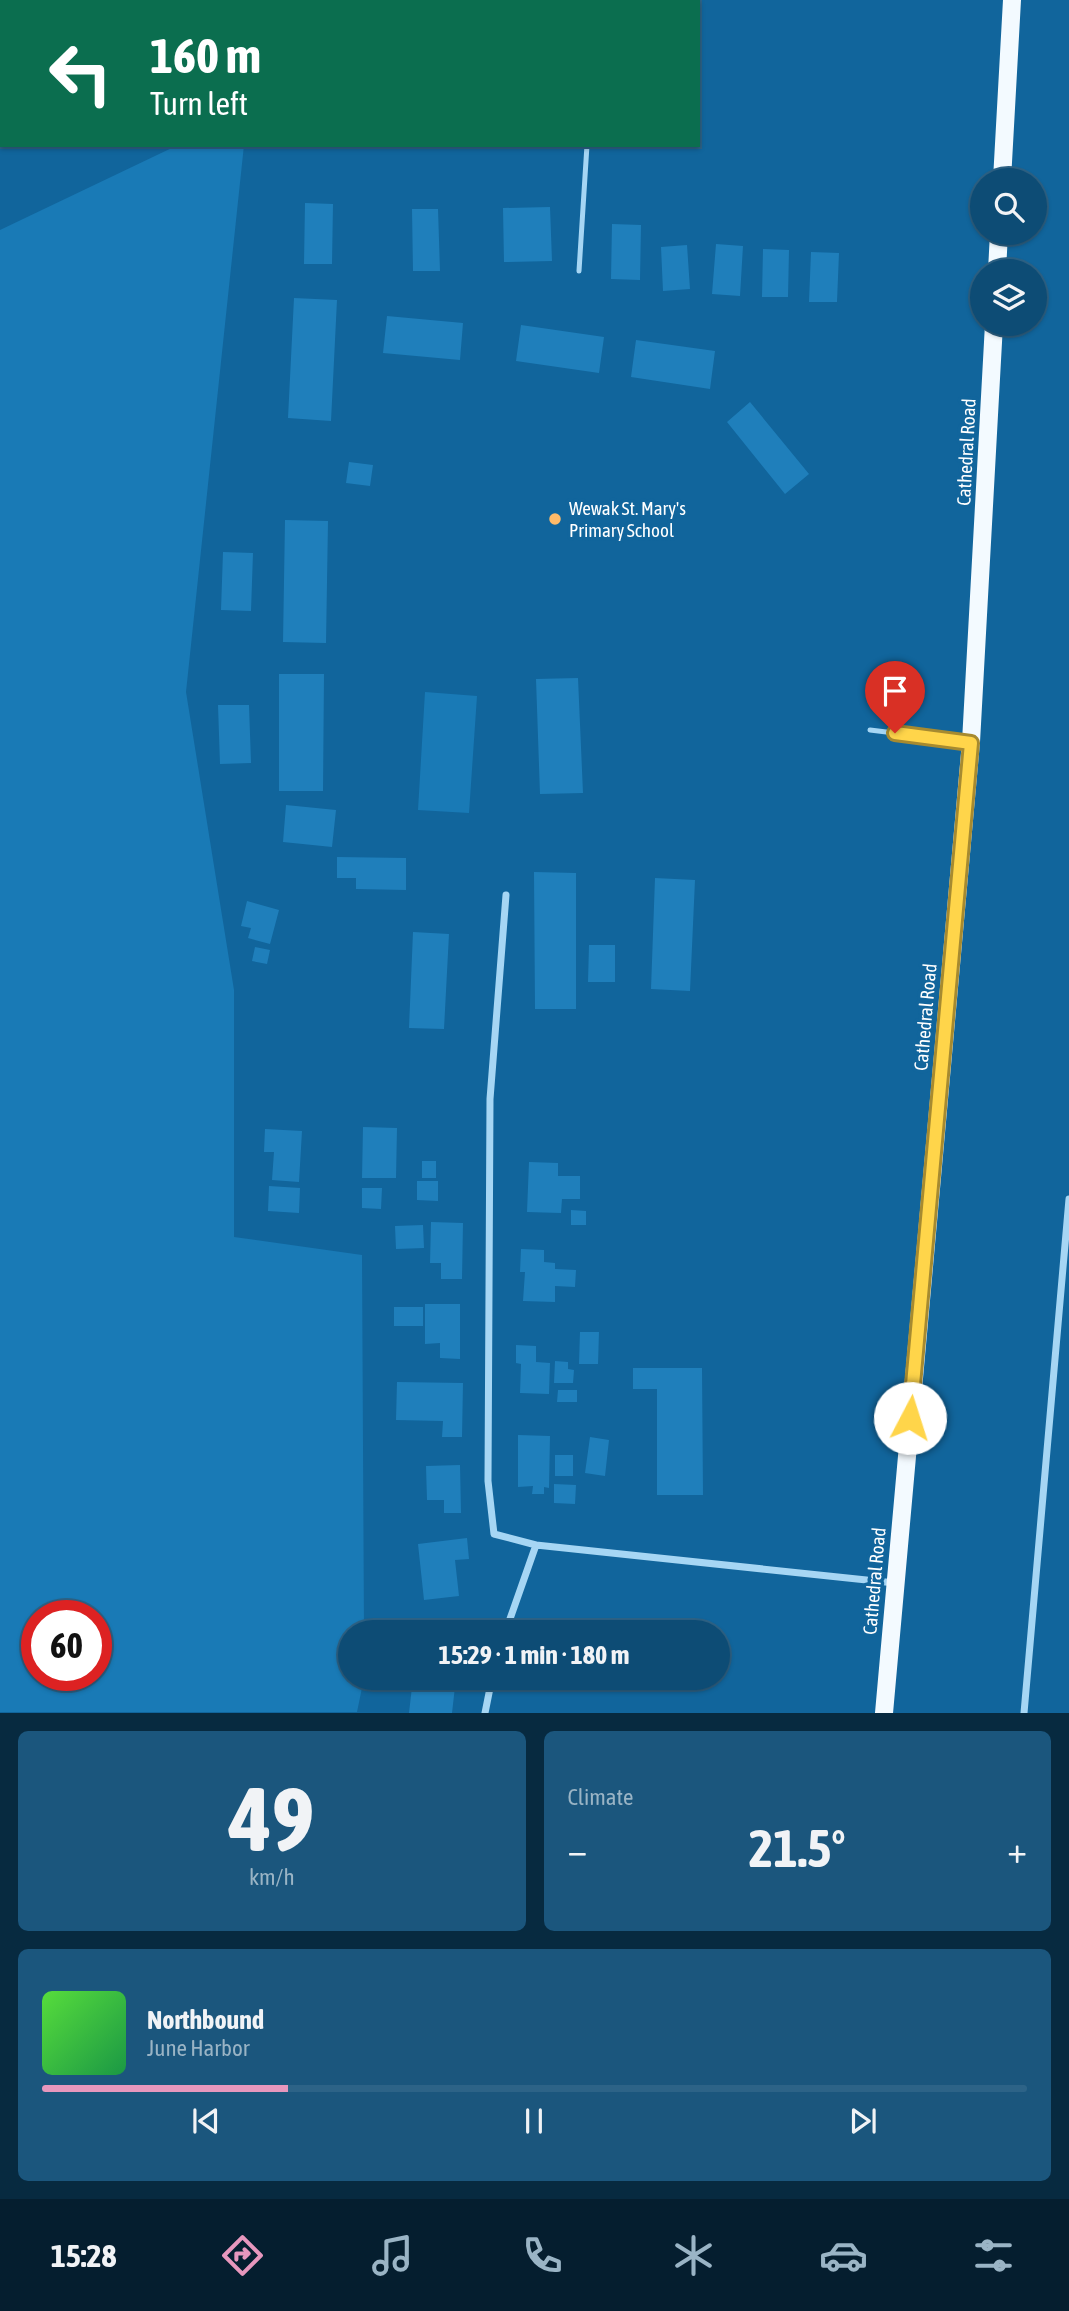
<!DOCTYPE html>
<html lang="en">
<head>
<meta charset="utf-8">
<style>
	:root { --surface:#0d4c75; --page:#1b567d; --text:#f1f3f6; --muted:#9ab4c5; --line:#2d6387; --accent:#e797bd }
	body { margin:0; font-family:"Asap Condensed",sans-serif; background:var(--page); color:var(--text); height:100vh; display:flex; flex-direction:column; font-size:26px; white-space:nowrap }
	* { box-sizing:border-box; margin:0 }
	p { font-size:23px; color:var(--muted) }
	.icon { flex:none; width:38px; height:38px; fill:none; stroke:currentColor; stroke-width:2; stroke-linecap:round; stroke-linejoin:round }
	.map { position:relative; height:1713px; overflow:hidden }
	.side { display:flex; flex-direction:column; gap:18px; padding:18px; background:#072a40; flex:1 }
	.side>* { flex:none }
	.banner { position:absolute; left:0px; top:0px; width:700px; height:147px; box-shadow:0 2px 5px #0004,0 0 0 2px var(--line); background:#0b6e4f; color:#fff; overflow:hidden }
	.tools { position:absolute; left:970px; top:168px; display:grid; gap:14px }
	.tools a { display:grid; place-items:center; width:77px; height:77px; border-radius:50%; background:var(--surface); box-shadow:0 2px 5px #0004,0 0 0 2px var(--line); font-size:35px }
	.speed { position:absolute; left:21px; top:1600px; display:flex; gap:14px; font-size:35px; font-weight:700; text-align:center }
	.speed>* { display:grid; place-content:center; width:91px; height:91px; border-radius:50%; background:var(--surface); box-shadow:0 2px 5px #0004,0 0 0 2px var(--line); line-height:1 }
	.speed .limit { border:10px solid #d22; background:#fff; color:#111 }
	.pin { position:absolute; display:grid; place-items:center; width:60px; height:60px; color:#fff; margin:-72px -30px; border-radius:50% 50% 50% 0; rotate:-45deg; box-shadow:0 0 7px #0007 }
	.pin .icon { rotate:45deg }
	.me { position:absolute; width:77px; margin:-38px; rotate:5deg; stroke-linejoin:round; filter:drop-shadow(0 0 5px #0008) }
	.turn { display:flex; align-items:center; gap:24px; height:147px; padding:0 35px; font-size:32px }
	.turn .icon { width:91px; height:91px; stroke-width:2.5 }
	.turn b { display:block; font-size:49px; line-height:60px }
	.big { font-size:52px; font-weight:700; line-height:1.1 }
	.side .card { flex:1; display:flex; flex-direction:column; justify-content:center; gap:10px; min-width:0; padding:0 24px; border-radius:10px; background:var(--page) }
	.side .dial { align-items:center; gap:0 }
	.dial b { font-size:91px; line-height:1 }
	.song { display:flex; align-items:center; gap:21px }
	.cover { width:84px; height:84px; border-radius:10px; background:linear-gradient(135deg,hsl(110 70% 55%),hsl(140 70% 35%)) }
	.played { height:7px; border-radius:4px; background:linear-gradient(90deg,var(--accent) 25%,var(--line) 25%) }
	.keys { display:flex; justify-content:space-around; direction:ltr }
	.heat { display:flex; justify-content:space-between; align-items:center; font-size:38px; direction:ltr }
	.side .tiles { flex:1; display:grid; gap:18px; grid-template-columns:1fr 1fr }
	.card:last-child { grid-column:span 2 }
	.trip { position:absolute; left:338px; top:1620px; width:392px; height:70px; border-radius:35px; background:var(--surface); box-shadow:0 2px 5px #0004,0 0 0 2px var(--line); font-weight:700; line-height:70px; text-align:center }
	.tabs { display:flex; height:112px; justify-content:space-around; align-items:center; background:#051e2f; color:var(--muted) }
	.tabs .icon { width:49px; height:49px }
	.tabs .selected { color:var(--accent) }
	.tabs b { font-size:32px; color:var(--text) }
	.map>svg:first-child { display:block }
</style>
</head>
<body>
<div class="map">
<svg width="1069" height="1713" viewBox="0 0 1069 1713">
	<rect width="100%" height="100%" fill="#11659c"/>
	<path fill="#197ab6" fill-rule="evenodd" d="M0 0H170V2H2L3 145 0 147Z
		M178 145H244L186 692 234 990V1237L362 1255 364 1633H350V1678H364L357 1712H0V230ZM37 1615H96V1675H37Z
		M425 692 477 696 469 813 418 810Z"/>
	<path fill="#1f7fbb" d="M305 203 333 204 332 264H304Z
		M550 207 552 261 504 262 503 208Z
		M412 209H438L440 271H413Z
		M612 224 641 225 640 280 611 279Z
		M716 244 743 246 740 296 712 294Z
		M687 245 690 289 663 291 661 247Z
		M763 249 789 250 788 297H762Z
		M811 252 839 253 837 302H809Z
		M294 298 337 300 331 421 288 418Z
		M387 316 463 323 460 360 383 353Z
		M521 325 604 337 599 373 516 361Z
		M636 340 715 351 710 389 631 377Z
		M750 402 809 474 785 494 727 422Z
		M349 462 373 465 370 486 346 483Z
		M285 520 328 521 326 643 283 642Z
		M223 552 253 553 251 611 221 610Z
		M279 674H324L323 791H279Z
		M578 678 583 793 540 794 536 679Z
		M218 705H249L251 763 220 764Z
		M286 805 336 810 332 847 283 842Z
		M337 857 406 858V890L356 889V878H337Z
		M534 872 576 873V1009H535Z
		M655 878 695 880 690 991 651 989Z
		M247 901 279 910 270 944 248 938 251 928 241 926Z
		M413 932 449 934 444 1029 409 1028Z
		M589 945H615V982H588Z
		M255 947 270 950 267 964 252 961Z
		M363 1127 397 1128 396 1178H362Z
		M265 1129 302 1131 299 1182 272 1180 274 1152H264Z
		M422 1161H436V1178H422Z
		M529 1162 558 1163V1176H580V1199H562L561 1213 527 1212Z
		M417 1181H438V1201L417 1200Z
		M269 1186 300 1188 299 1213 268 1211Z
		M362 1188H382L381 1209 362 1208Z
		M571 1210 586 1211V1225H571Z
		M431 1222 463 1223 462 1279H441V1263H430Z
		M423 1225 424 1248 396 1249 395 1226Z
		M521 1249 544 1250V1262L555 1263V1269L576 1270 575 1287 555 1286V1302L523 1301 525 1272H520Z
		M425 1304H460V1359L440 1358V1343L425 1344Z
		M394 1307H423V1326H394Z
		M580 1332H599L598 1364H579Z
		M516 1345 536 1346V1362L550 1363 549 1394 520 1393 521 1364 516 1363Z
		M555 1361 568 1362V1369L574 1370 573 1383H554Z
		M633 1368H702L703 1495H657V1389H633Z
		M397 1382 463 1383 462 1437H442L443 1421 396 1420Z
		M558 1390H577V1402H557Z
		M518 1435 550 1436 549 1488 544 1487V1494H532L533 1486 518 1487Z
		M590 1437 609 1440 605 1476 585 1473Z
		M555 1455H573V1476H555Z
		M460 1465 461 1513H444V1500H427L426 1466Z
		M554 1484 576 1485 575 1504 554 1503Z
		M467 1538 469 1559 455 1560 459 1596 424 1600 418 1544Z
		M413 1678H456L452 1713H409Z"/>
	<g fill="none" stroke-linecap="round" stroke-linejoin="round">
		<path stroke="#a6d6f4" stroke-width="5" d="M597 2V0
			M579 271 587 145
			M870 730 968 742"/>
		<path stroke="#a6d6f4" stroke-width="7" d="M506 895 490 1099 488 1481 494 1534 536 1545
			M505 1633 536 1545 895 1583
			M485 1713 492 1678
			M1024 1713 1069 1199"/>
		<path stroke="#f3faff" stroke-width="18" d="M1002 180 1012 0
			M997 271 999 233
			M884 1713 971 742 994 324"/>
	</g>
	<g fill="none" stroke-linecap="round" stroke-linejoin="round">
		<g stroke="#a68a30" stroke-width="18">
			<path id="route" d="M895 733 971 743 910 1418"/>
		</g>
		<use href="#route" stroke="#ffd54a" stroke-width="12"/>
	</g>
	<circle fill="#ffbb69" stroke="#11659c" stroke-width="2.5" cx="555" cy="519" r="7"/>
	<g text-anchor="middle" dominant-baseline="central" stroke-width="7" stroke-linejoin="round" paint-order="stroke">
		<g font-size="19" fill="#fff" stroke="#11659c">
			<text transform="translate(966 452) rotate(-87)">Cathedral Road</text>
			<text transform="translate(925 1017) rotate(-85)">Cathedral Road</text>
			<text transform="translate(874 1581) rotate(-85)">Cathedral Road</text>
		</g>
		<g font-size="19" fill="#fff" stroke="#11659c" text-anchor="start">
			<text x="569" y="508">Wewak St. Mary's<tspan x="569" dy="22">Primary School</tspan></text>
		</g>
	</g>
</svg>
<div class="tools">
<a><svg class="icon" aria-label="search" viewBox="0 0 24 24"><circle cx="10" cy="10" r="6"/><path d="M15 15l6 6"/></svg></a>
<a><svg class="icon" aria-label="layers" viewBox="0 0 24 24"><path d="M12 4l9 5-9 5-9-5zM3 14l9 5 9-5"/></svg></a>
</div>
<div class="speed"><div class="limit">60</div></div>
<div class="pin" style="left:895px;top:733px;background:#d93025"><svg class="icon" aria-label="arrive" viewBox="0 0 24 24"><path d="M6 21V4h12l-3 4 3 4H6"/></svg></div>
<svg class="me" style="left:910px;top:1418px" viewBox="-20 -20 40 40"><circle r="19" fill="#fff"/><path d="M0-13L10 11 0 6-10 11z" fill="#ffd54a"/></svg>
<div class="trip">15:29 · 1 min · 180 m</div>
<div class="banner">
<div class="turn"><svg class="icon" aria-label="left" viewBox="0 0 24 24"><path d="M17 20v-9H6M10 6l-5 5 5 5"/></svg><div><b>160 m</b>Turn left</div></div>
</div>
</div>
<section class="side">
<div class="tiles">
<div class="card dial"><b>49</b><p>km/h</p></div>
<div class="card"><p>Climate</p>
<div class="heat"><a>−</a><b class="big">21.5°</b><a>+</a></div>
</div>
<div class="card">
<div class="song"><i class="cover"></i><div><b>Northbound</b><p>June Harbor</p></div></div>
<div class="played"></div>
<div class="keys"><svg class="icon" aria-label="previous" viewBox="0 0 24 24"><path d="M18 5L8 12l10 7zM5 5v14"/></svg><svg class="icon" aria-label="pause" viewBox="0 0 24 24"><path d="M8 5v14M16 5v14"/></svg><svg class="icon" aria-label="next" viewBox="0 0 24 24"><path d="M6 5l10 7-10 7zM19 5v14"/></svg></div>
</div>
</div>
</section>
<nav class="tabs">
<b>15:28</b>
<svg class="icon selected" aria-label="directions" viewBox="0 0 24 24"><path d="M12 3l9 9-9 9-9-9zM9 14v-3h6M13 9l2 2-2 2"/></svg>
<svg class="icon" aria-label="music" viewBox="0 0 24 24"><path d="M9 18V5l10-2v13"/><circle cx="6" cy="18" r="3"/><circle cx="16" cy="16" r="3"/></svg>
<svg class="icon" aria-label="phone" viewBox="0 0 24 24"><path d="M5 4h4l2 5-3 2q2 4 5 5l2-3 5 2v4C11 20 4 13 5 4z"/></svg>
<svg class="icon" aria-label="climate" viewBox="0 0 24 24"><path d="M12 3v18M4 7l16 10M4 17L20 7"/></svg>
<svg class="icon" aria-label="car" viewBox="0 0 24 24"><path d="M5 17H2v-5l4-1 3-4h7l3 4 3 1v5h-3M9 17h6M6 11h13"/><circle cx="7" cy="17" r="2"/><circle cx="17" cy="17" r="2"/></svg>
<svg class="icon" aria-label="filters" viewBox="0 0 24 24"><path d="M4 7h16M4 17h16"/><circle cx="9" cy="7" r="2"/><circle cx="15" cy="17" r="2"/></svg>
</nav>
</body>
</html>
